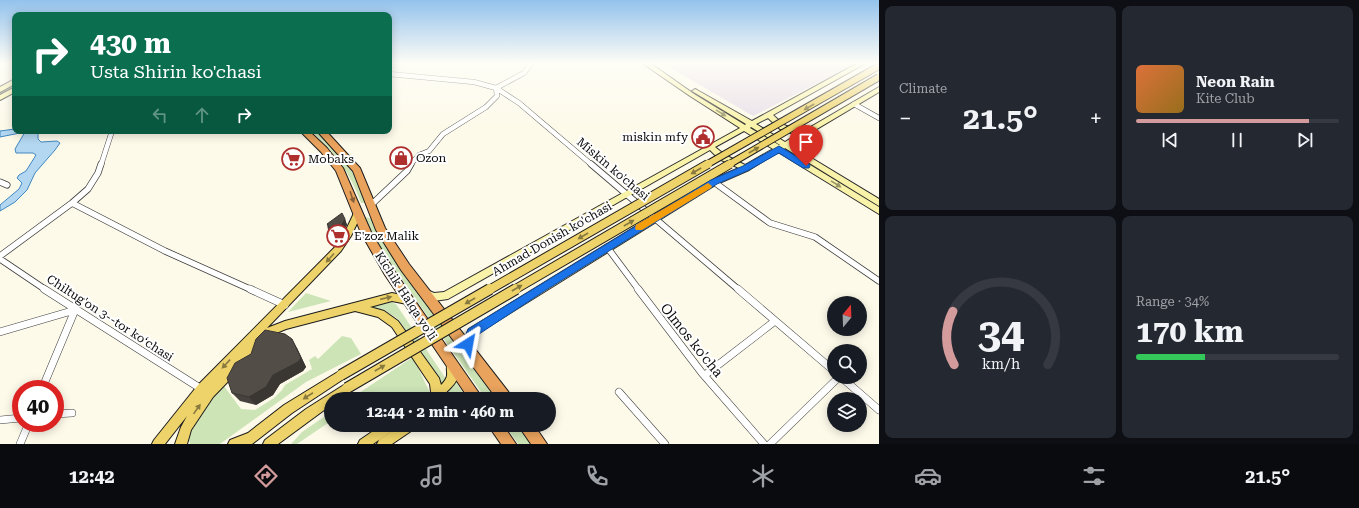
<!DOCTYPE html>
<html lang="en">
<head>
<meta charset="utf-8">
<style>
	:root { --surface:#171b24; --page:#242831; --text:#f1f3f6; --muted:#9ea1a6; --line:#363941; --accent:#d39b9c }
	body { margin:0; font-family:"Roboto Serif",serif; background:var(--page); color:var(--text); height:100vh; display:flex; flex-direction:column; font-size:15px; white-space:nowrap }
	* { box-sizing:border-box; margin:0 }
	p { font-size:13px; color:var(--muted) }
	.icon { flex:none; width:22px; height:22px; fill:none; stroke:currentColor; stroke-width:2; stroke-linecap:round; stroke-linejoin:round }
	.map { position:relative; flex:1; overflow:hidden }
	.panel { display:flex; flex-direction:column; gap:6px; padding:6px; background:#0d0f14; width:480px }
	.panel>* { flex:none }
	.hud { position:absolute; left:12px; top:12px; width:380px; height:122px; border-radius:8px; box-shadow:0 2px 10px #0003; background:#0b6e4f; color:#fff; overflow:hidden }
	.needle { width:26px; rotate:19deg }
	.fabs { position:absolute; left:827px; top:296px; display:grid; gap:8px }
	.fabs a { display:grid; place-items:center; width:40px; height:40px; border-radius:50%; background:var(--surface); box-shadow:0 2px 10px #0003; font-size:20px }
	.speed { position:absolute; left:12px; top:380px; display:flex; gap:8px; font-size:20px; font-weight:700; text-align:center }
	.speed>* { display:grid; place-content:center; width:52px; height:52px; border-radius:50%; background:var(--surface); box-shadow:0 2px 10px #0003; line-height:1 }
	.speed .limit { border:6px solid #d22; background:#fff; color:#111 }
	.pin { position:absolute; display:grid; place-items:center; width:34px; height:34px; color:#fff; margin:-41px -17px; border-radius:50% 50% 50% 0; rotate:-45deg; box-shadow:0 0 4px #0007 }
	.pin .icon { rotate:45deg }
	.me { position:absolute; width:44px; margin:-22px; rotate:34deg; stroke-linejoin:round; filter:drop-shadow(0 0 3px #0008) }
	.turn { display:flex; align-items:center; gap:14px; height:84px; padding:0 12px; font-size:18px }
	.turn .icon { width:52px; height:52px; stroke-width:2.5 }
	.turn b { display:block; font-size:28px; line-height:34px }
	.lanes { display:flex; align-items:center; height:38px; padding:0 12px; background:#0003; justify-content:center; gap:20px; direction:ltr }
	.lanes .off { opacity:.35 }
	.big { font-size:30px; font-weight:700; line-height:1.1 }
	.panel .widget { flex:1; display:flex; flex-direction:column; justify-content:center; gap:6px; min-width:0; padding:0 14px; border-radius:8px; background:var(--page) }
	.panel .dial { align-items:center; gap:0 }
	.dial svg { height:104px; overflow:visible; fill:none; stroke:var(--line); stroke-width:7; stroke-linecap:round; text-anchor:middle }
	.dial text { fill:var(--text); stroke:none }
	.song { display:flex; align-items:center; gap:12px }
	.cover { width:48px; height:48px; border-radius:6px; background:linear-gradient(135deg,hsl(20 70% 55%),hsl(40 70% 35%)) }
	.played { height:4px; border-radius:2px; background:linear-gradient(90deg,var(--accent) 85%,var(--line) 85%) }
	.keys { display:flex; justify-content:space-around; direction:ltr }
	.heat { display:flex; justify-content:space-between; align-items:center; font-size:22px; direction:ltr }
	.charge { height:6px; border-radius:3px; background:linear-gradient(90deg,#34c759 34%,var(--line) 0) }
	.panel .tiles { flex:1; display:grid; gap:6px; grid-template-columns:repeat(2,1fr) }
	.trip { position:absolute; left:324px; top:392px; width:232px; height:40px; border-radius:20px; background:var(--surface); box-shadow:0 2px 10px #0003; font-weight:700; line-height:40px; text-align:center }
	.tab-bar { display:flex; height:64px; justify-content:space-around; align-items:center; background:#090b0e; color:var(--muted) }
	.tab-bar .icon { width:28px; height:28px }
	.tab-bar .active { color:var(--accent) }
	.tab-bar b { font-size:18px; color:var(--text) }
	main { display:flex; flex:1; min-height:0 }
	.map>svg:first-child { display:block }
</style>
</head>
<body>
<main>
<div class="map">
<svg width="879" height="444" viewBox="0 0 879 444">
	<rect width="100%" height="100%" fill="#fdfaea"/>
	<path fill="#e9dfe9" d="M662 63H857L753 116Z"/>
	<path fill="#cde4b7" d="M311 131H316C332 145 365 181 365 203H361C351 174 334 151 311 131Z
		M367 217 371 219 380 238 415 289 498 399H486L374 240 365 219Z
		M306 293 331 301 288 312Z
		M389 301 396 304 446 379 440 388 439 379 398 319 384 310 367 306Z
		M342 336 351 338 361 354 306 382 220 444H190C183 427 213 399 224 386L241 409 255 410 274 398 282 390 285 385 312 369 309 360 315 356 318 359Z
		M413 357 431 395 424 399H379L375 392 364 399H350Z
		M454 379 463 393C454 392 449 399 441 399L439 397Z
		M331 412V421L297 444H291L302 432Z
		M505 425H518L532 444H518Z"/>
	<path fill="#b3d7f1" stroke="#4088c2" d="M15 129V131H38V139L41 142 57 141 60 143 55 150 35 173 27 190 15 202 0 211V205L19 189 22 183 17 178 19 175 26 171 36 155 33 153H16L15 149 25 132 0 137V131Z"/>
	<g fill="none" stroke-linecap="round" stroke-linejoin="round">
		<g stroke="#3e3e3e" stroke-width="5.5">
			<path id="street-far2" d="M389 74 474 82 496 88 519 103 592 165
				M854 104 879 118
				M101 165 112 131
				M410 165 419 155 429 151 443 134 486 107 497 96 496 88 524 73 531 63"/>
		</g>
		<g stroke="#3e3e3e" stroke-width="7">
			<path id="street-far1" d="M591 164 739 290
				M0 182 7 185
				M714 182 770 223 815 237 879 281
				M72 203 165 251 252 290
				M371 205 407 171 411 164
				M607 247 639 290
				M0 256 72 203 88 189 98 173 101 164
				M0 259 46 290"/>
		</g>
		<g stroke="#3e3e3e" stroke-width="8">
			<path id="street" d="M44 289 203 390
				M250 289 285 305
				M638 289 702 373 764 444
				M738 289 834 371
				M0 332 75 310
				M705 375 775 321
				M841 377 879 410
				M42 389 75 310
				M619 392 665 444
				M55 414 72 413
				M0 420 21 418
				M20 444 29 423
				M770 444 839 377"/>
		</g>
		<g stroke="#2d2d2d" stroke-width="2">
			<path id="secondary" d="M642 63H650L694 94 745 125 746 124 692 91 695 89 697 90 752 121 858 63H866L773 115 784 125 802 132 879 87V92L790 145 879 199V206L785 148 784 149 879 207V214L778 152 749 170 717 184 475 335C472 342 475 348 472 354L469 356 466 354 463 341 469 329 711 180 739 168 719 159 710 150 448 299 434 301 422 296 421 293 422 290 425 289 434 293 444 292 740 128 690 96ZM768 118 780 129 796 135 785 142 756 124ZM751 127 780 145H779L750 128ZM744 131 773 149 745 165 725 155 715 147Z
				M15 79V84L0 92V87Z
				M15 87V92L0 100V95Z"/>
		</g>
		<g stroke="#1c1c1c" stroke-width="2">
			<path id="primary" d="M358 210 362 213 351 236 341 251 267 328 285 321 392 293 410 297 412 300 410 303 407 304 392 301 370 307 384 311 398 321 439 378 441 385C452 374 444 372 448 362L452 360 456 362C464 381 450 387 440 399H430L429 396 431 392 430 384 392 327 378 317 355 311 286 329 274 334 213 397 191 430 187 444H175L181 427 187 416 165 444H152L154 440 198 385 335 247 345 232 355 211Z
				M341 370 345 372 346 375 345 378 292 413 252 444H228L230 440 248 433 284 405Z
				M347 383 351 384 352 388C349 397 339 399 331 399V405L278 444H263L265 440 306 409Z
				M457 394H470L474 395 475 399H452L453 395Z
				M382 425H396L395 429 373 444H358L360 440Z
				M401 425H415L414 429 392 444H377L379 440Z"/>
		</g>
		<g stroke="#1c1c1c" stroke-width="2">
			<path id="highway" d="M300 131H309L327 148 343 168 371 232 393 269 483 399H469L385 275 361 233 336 171 321 152Z
				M317 131H326L360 168 385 228 409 264 510 394 511 399H497L401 270 376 230 353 171Z
				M488 425H503L516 444H501Z
				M518 425H534L547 444H531Z"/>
		</g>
		<use href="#street-far2" stroke="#fff" stroke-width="4.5"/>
		<use href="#street-far1" stroke="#fff" stroke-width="5.5"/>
		<use href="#street" stroke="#fff" stroke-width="7"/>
		<use href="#secondary" fill="#f9f3aa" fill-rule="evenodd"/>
		<use href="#primary" fill="#eed36a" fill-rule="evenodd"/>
		<use href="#highway" fill="#e9a35d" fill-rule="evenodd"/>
		<g stroke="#1c1c1c" stroke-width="8" stroke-linecap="butt">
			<path id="primary-bridge-far2" d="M706 165 879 66
				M728 165 879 77"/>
		</g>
		<g stroke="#1c1c1c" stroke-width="10" stroke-linecap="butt">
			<path id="primary-bridge-far1" d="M489 290 708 164
				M514 290 730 164"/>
		</g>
		<g stroke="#1c1c1c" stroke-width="12" stroke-linecap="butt">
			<path id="primary-bridge" d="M341 375 490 289
				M347 388 516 289"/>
		</g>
		<use href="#primary-bridge-far2" stroke="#eed36a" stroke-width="6"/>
		<use href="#primary-bridge-far1" stroke="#eed36a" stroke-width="8"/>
		<use href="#primary-bridge" stroke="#eed36a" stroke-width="10"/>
	</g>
	<path fill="#47423e" d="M345 219 347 225 337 241 328 230 327 224Z
		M297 348 306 367 303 371 280 384 273 395 256 405 240 401 232 393 251 354Z"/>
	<path fill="#3a3632" d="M345 219 347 225 337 241 336 235Z
		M292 339 297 348 306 367 303 371 280 384 273 395 256 405 249 397Z"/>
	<path fill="#534d48" stroke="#3a3632" d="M342 213 345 219 336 235 327 224Z
		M265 330 285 334 292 339 301 358 298 362 273 375 266 387 249 397 232 393 227 378 235 363 251 354 256 339Z"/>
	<defs><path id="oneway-solid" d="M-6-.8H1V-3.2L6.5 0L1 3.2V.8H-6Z"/></defs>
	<g fill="#88793f">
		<use href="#oneway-solid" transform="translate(809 107) rotate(150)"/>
		<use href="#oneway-solid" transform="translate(754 150) rotate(-30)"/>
		<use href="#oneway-solid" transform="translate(696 171) rotate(150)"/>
		<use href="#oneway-solid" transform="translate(629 223) rotate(-30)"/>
		<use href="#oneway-solid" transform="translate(583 236) rotate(150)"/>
		<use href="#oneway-solid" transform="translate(330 258) rotate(132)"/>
		<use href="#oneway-solid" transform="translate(517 288) rotate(-30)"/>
		<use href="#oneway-solid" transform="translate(386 298) rotate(-13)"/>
		<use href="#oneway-solid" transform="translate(470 301) rotate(150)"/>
		<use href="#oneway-solid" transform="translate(226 364) rotate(133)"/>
		<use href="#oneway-solid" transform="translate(380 368) rotate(-30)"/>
		<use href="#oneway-solid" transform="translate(308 396) rotate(147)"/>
		<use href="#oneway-solid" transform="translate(197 409) rotate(-55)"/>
	</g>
	<g fill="#9a966a">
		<use href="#oneway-solid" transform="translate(721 113) rotate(32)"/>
		<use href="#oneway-solid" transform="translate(836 184) rotate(32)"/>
	</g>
	<use fill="#855f38" href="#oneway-solid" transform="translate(352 197) rotate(71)"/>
	<linearGradient id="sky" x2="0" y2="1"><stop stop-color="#93c2ec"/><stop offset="0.5" stop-color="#fefdf6"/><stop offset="1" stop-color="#fefdf6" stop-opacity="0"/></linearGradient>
	<rect width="879" height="126" fill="url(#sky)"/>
	<path fill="#1a73e8" stroke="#114b97" d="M779 146 809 164 810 166 809 168H803L779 153 749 170 717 184 546 290 476 336 472 347 468 349 464 347 463 344 468 329 711 180 743 166Z"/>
	<path fill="#f59e0b" d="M708 183 712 186 711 188 642 230H636L635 228 636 225Z"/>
	<defs>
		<g id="civic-ring" transform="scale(1.15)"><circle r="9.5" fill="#fff" stroke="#af2f2f" stroke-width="1.5"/><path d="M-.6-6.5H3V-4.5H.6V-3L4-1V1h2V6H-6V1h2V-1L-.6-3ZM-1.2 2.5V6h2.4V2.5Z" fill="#af2f2f"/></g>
		<g id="shop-ring" transform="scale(1.15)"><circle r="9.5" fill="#fff" stroke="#af2f2f" stroke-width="1.5"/><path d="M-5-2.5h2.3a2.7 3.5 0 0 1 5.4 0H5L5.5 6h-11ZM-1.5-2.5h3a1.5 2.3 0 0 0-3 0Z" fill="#af2f2f"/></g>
		<g id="supermarket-ring" transform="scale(1.15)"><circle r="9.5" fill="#fff" stroke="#af2f2f" stroke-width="1.5"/><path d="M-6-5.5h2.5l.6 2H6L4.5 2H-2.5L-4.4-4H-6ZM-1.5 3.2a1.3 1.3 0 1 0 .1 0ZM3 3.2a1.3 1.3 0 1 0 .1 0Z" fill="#af2f2f"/></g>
	</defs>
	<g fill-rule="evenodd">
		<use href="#civic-ring" x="703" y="137"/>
		<use href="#shop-ring" x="401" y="158"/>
		<use href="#supermarket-ring" x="293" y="159"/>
		<use href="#supermarket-ring" x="338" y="236"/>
	</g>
	<g text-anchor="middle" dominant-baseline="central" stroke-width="4" stroke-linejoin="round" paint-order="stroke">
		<g font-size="12" fill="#0b0b0b" stroke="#fff" text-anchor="start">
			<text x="688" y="137" text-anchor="end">miskin mfy</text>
			<text x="416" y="158">Ozon</text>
			<text x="308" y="159">Mobaks</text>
			<text x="354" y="236">E'zoz Malik</text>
		</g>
		<g font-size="12" fill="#0b0b0b" stroke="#fff">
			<text transform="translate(613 169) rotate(40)">Miskin ko'chasi</text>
			<text transform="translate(552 239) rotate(-30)">Ahmad Donish ko'chasi</text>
			<text transform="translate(406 296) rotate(57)">Kichik Halqa yo'li</text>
			<text transform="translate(110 318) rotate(33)">Chiltug'on 3--tor koʻchasi</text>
		</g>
		<g font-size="14" fill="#0b0b0b" stroke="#fff">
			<text transform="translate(692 340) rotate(51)">Olmos ko'cha</text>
		</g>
	</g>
</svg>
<div class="fabs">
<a><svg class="needle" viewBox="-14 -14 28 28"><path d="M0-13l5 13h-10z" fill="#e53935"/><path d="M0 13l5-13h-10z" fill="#9ea1a6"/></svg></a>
<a><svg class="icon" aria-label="search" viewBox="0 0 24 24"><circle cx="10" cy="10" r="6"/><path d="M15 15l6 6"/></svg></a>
<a><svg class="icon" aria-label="layers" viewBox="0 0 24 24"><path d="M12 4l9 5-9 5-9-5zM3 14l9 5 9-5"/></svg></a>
</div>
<div class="speed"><div class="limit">40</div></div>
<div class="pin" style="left:806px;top:166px;background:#d93025"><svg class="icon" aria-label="arrive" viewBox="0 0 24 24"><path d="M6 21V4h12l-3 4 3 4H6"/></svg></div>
<svg class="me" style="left:468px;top:344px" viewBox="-20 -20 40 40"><path d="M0-17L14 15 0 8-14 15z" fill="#1a73e8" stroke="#fff" stroke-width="4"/></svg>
<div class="trip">12:44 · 2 min · 460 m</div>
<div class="hud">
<div class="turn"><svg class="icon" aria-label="right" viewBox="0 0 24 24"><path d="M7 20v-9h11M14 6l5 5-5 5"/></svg><div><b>430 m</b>Usta Shirin ko'chasi</div></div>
<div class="lanes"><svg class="icon off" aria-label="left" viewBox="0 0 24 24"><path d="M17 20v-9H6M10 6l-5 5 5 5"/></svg><svg class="icon off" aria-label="ahead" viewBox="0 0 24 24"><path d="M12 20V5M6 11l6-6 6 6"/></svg><svg class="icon" aria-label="right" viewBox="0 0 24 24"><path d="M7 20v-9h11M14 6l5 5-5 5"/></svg></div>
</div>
</div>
<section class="panel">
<div class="tiles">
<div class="widget"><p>Climate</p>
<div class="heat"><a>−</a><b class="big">21.5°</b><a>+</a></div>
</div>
<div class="widget">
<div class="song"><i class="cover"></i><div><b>Neon Rain</b><p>Kite Club</p></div></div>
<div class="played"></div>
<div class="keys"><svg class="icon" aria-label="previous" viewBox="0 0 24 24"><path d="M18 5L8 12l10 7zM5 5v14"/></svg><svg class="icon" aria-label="pause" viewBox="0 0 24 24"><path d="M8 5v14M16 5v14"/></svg><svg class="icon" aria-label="next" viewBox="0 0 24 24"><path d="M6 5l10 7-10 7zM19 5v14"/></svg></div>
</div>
<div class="widget dial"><svg viewBox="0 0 100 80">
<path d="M14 69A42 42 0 1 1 86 69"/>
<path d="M14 69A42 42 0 0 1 13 28" stroke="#d39b9c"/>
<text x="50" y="56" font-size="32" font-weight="700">34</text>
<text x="50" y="72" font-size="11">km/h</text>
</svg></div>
<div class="widget"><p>Range · 34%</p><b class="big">170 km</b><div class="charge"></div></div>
</div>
</section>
</main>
<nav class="tab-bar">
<b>12:42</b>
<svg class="icon active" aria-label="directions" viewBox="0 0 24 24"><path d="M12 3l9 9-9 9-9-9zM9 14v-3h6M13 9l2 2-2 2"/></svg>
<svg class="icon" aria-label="music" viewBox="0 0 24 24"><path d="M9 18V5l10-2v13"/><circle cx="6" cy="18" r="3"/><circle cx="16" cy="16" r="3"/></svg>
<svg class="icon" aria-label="phone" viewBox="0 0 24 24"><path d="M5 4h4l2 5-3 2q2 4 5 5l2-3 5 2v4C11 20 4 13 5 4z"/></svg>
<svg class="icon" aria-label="climate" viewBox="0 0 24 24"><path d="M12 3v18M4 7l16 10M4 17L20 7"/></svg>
<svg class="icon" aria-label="car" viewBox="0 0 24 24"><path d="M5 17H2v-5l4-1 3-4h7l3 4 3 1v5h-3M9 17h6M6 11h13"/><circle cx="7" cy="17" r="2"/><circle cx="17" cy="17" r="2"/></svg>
<svg class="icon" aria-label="filters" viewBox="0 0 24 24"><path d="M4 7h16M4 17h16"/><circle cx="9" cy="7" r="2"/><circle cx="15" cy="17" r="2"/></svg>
<b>21.5°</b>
</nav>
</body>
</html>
